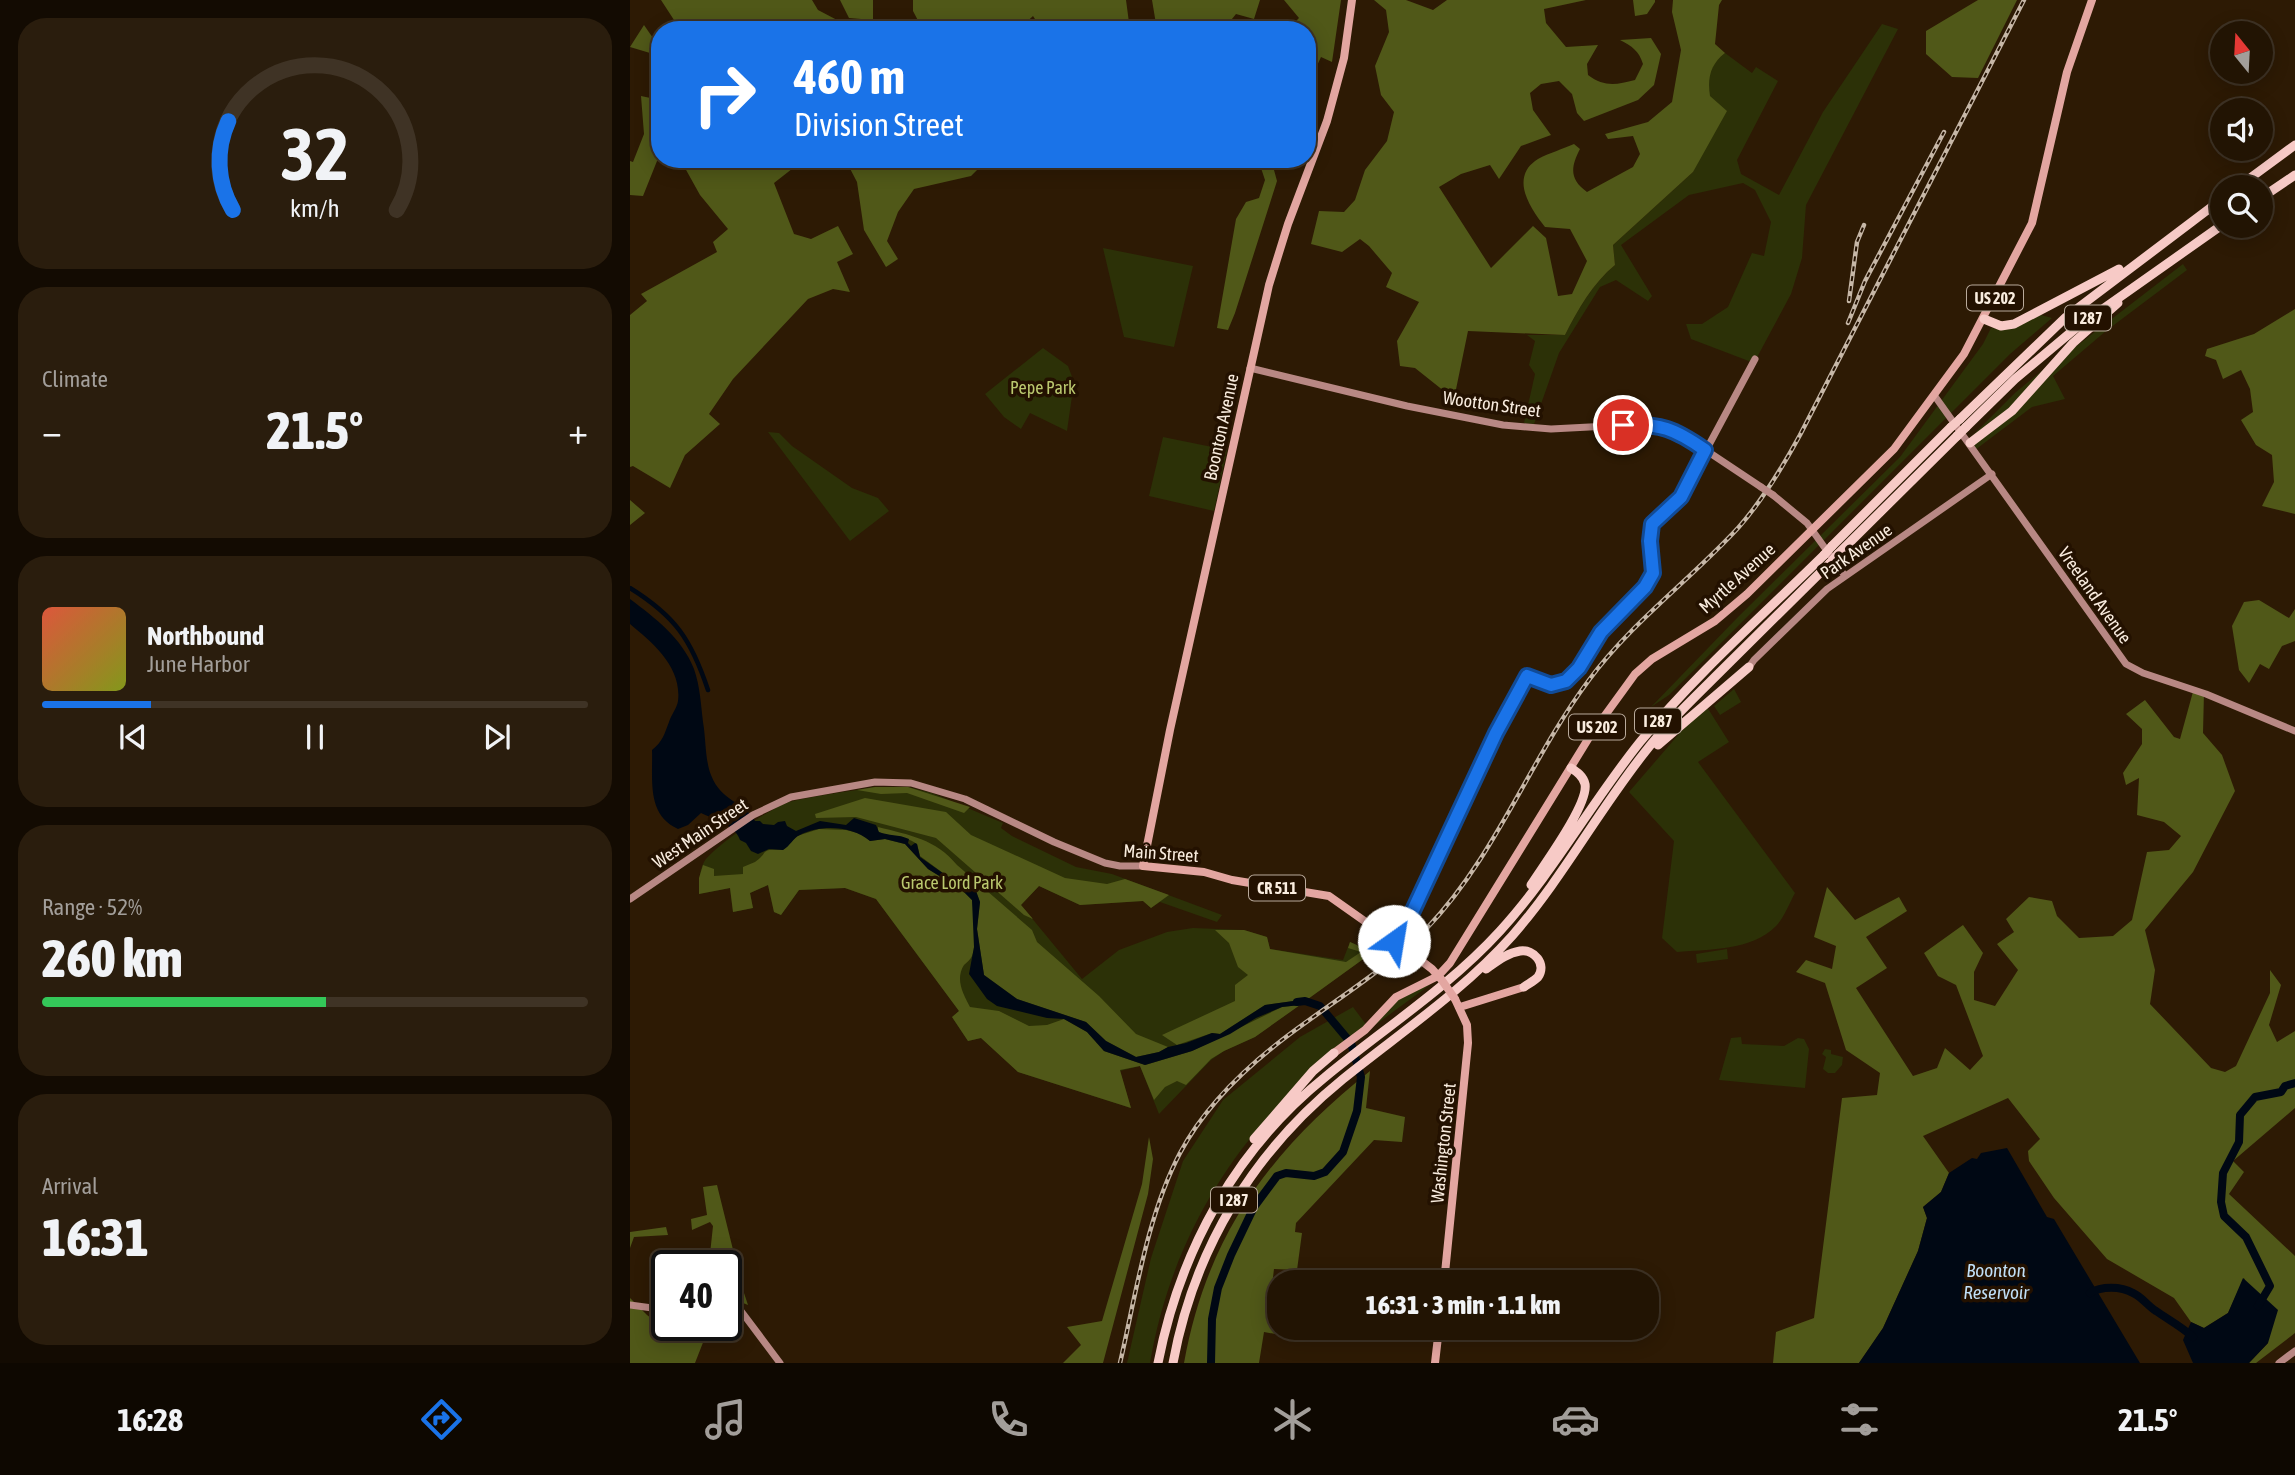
<!DOCTYPE html>
<html lang="en">
<head>
<meta charset="utf-8">
<style>
	:root { --surface:#221403; --page:#2a1d0d; --text:#f1f3f6; --muted:#a29e9a; --line:#3f3325; --accent:#1a73e8 }
	body { margin:0; font-family:"Asap Condensed",sans-serif; background:var(--page); color:var(--text); height:100vh; display:flex; flex-direction:column; font-size:26px; white-space:nowrap }
	* { box-sizing:border-box; margin:0 }
	p { font-size:23px; color:var(--muted) }
	.icon { flex:none; width:38px; height:38px; fill:none; stroke:currentColor; stroke-width:2; stroke-linecap:round; stroke-linejoin:round }
	.map { position:relative; flex:1; overflow:hidden }
	.sheet { display:flex; flex-direction:column; gap:18px; padding:18px; background:#130b02; width:630px }
	.sheet>* { flex:none }
	.banner { position:absolute; left:21px; top:21px; width:665px; height:147px; border-radius:28px; box-shadow:0 4px 18px #0003,0 0 0 2px var(--line); background:#1a73e8; color:#fff; overflow:hidden }
	.needle { width:46px; rotate:342deg }
	.buttons { position:absolute; left:1580px; top:21px; display:grid; gap:14px }
	.buttons a { display:grid; place-items:center; width:63px; height:63px; border-radius:50%; background:var(--surface); box-shadow:0 4px 18px #0003,0 0 0 2px var(--line); font-size:35px }
	.speed { position:absolute; left:21px; top:1250px; display:flex; gap:14px; font-size:35px; font-weight:700; text-align:center }
	.speed>* { display:grid; place-content:center; width:91px; height:91px; border-radius:50%; background:var(--surface); box-shadow:0 4px 18px #0003,0 0 0 2px var(--line); line-height:1 }
	.speed .limit { border:4px solid #111; border-radius:10px; background:#fff; color:#111 }
	.pin { position:absolute; display:grid; place-items:center; width:60px; height:60px; color:#fff; margin:-30px; border:4px solid #fff; border-radius:50%; box-shadow:0 2px 7px #0007 }
	.me { position:absolute; width:77px; margin:-38px; rotate:32deg; stroke-linejoin:round; filter:drop-shadow(0 0 5px #0008) }
	.turn { display:flex; align-items:center; gap:24px; height:147px; padding:0 28px; font-size:32px }
	.turn .icon { width:91px; height:91px; stroke-width:2.5 }
	.turn b { display:block; font-size:49px; line-height:60px }
	.big { font-size:52px; font-weight:800; line-height:1.1 }
	.sheet .tile { flex:1; display:flex; flex-direction:column; justify-content:center; gap:10px; min-width:0; padding:0 24px; border-radius:28px; background:var(--page) }
	.sheet .dial { align-items:center; gap:0 }
	.dial svg { height:182px; overflow:visible; fill:none; stroke:var(--line); stroke-width:7; stroke-linecap:round; text-anchor:middle }
	.dial text { fill:var(--text); stroke:none }
	.song { display:flex; align-items:center; gap:21px }
	.cover { width:84px; height:84px; border-radius:10px; background:linear-gradient(135deg,hsl(10 70% 55%),hsl(70 70% 35%)) }
	.played { height:7px; border-radius:4px; background:linear-gradient(90deg,var(--accent) 20%,var(--line) 20%) }
	.keys { display:flex; justify-content:space-around; direction:ltr }
	.heat { display:flex; justify-content:space-between; align-items:center; font-size:38px; direction:ltr }
	.charge { height:10px; border-radius:5px; background:linear-gradient(90deg,#34c759 52%,var(--line) 0) }
	.trip { position:absolute; left:637px; top:1270px; width:392px; height:70px; border-radius:28px; background:var(--surface); box-shadow:0 4px 18px #0003,0 0 0 2px var(--line); font-weight:800; line-height:70px; text-align:center }
	.tab-bar { display:flex; height:112px; justify-content:space-around; align-items:center; background:#0e0801; color:var(--muted) }
	.tab-bar .icon { width:49px; height:49px }
	.tab-bar .selected { color:var(--accent) }
	.tab-bar b { font-size:32px; color:var(--text) }
	main { display:flex; flex:1; min-height:0 }
	.map>svg:first-child { display:block }
</style>
</head>
<body>
<main>
<section class="sheet">
<div class="tile dial"><svg viewBox="0 0 100 80">
<path d="M14 69A42 42 0 1 1 86 69"/>
<path d="M14 69A42 42 0 0 1 12 30" stroke="#1a73e8"/>
<text x="50" y="56" font-size="32" font-weight="700">32</text>
<text x="50" y="72" font-size="11">km/h</text>
</svg></div>
<div class="tile"><p>Climate</p>
<div class="heat"><a>−</a><b class="big">21.5°</b><a>+</a></div>
</div>
<div class="tile">
<div class="song"><i class="cover"></i><div><b>Northbound</b><p>June Harbor</p></div></div>
<div class="played"></div>
<div class="keys"><svg class="icon" aria-label="previous" viewBox="0 0 24 24"><path d="M18 5L8 12l10 7zM5 5v14"/></svg><svg class="icon" aria-label="pause" viewBox="0 0 24 24"><path d="M8 5v14M16 5v14"/></svg><svg class="icon" aria-label="next" viewBox="0 0 24 24"><path d="M6 5l10 7-10 7zM19 5v14"/></svg></div>
</div>
<div class="tile"><p>Range · 52%</p><b class="big">260 km</b><div class="charge"></div></div>
<div class="tile"><p>Arrival</p><b class="big">16:31</b></div>
</section>
<div class="map">
<svg width="1665" height="1363" viewBox="0 0 1665 1363">
	<rect width="100%" height="100%" fill="#2d1a04"/>
	<path fill="#2c3107" d="M1252 24 1268 29 1176 205 1172 258 1161 294 1124 363 1061 339 1056 324H1072L1098 307 1122 253 1134 256 1141 222 1125 190 1113 183 1059 195 991 245 1022 296 1018 301 986 280 970 287 929 353 904 424 894 423 905 374 899 365 905 341 897 335H935C948 309 963 283 985 265L983 245 1063 172 1079 95C1077 77 1080 64 1095 53L1122 73 1126 67 1148 81 1107 160 1111 174 1149 195 1193 112Z
		M473 248 563 266 544 347 494 337Z
		M1553 264 1557 270 1476 331 1423 376 1435 399 1402 407 1345 450 1338 440 1386 392 1442 346 1444 348Z
		M1411 315 1422 318 1380 354 1039 695 1021 707 1108 617 1270 457 1353 344 1361 328 1373 329Z
		M413 348 438 366 444 382 437 431 400 413 391 429 374 417 355 394Z
		M138 432 149 433 162 446 222 488 248 498 259 511 220 541Z
		M533 437 597 450 584 511 519 496Z
		M1104 689 1111 702 1090 715 1084 706Z
		M1077 707 1099 742 1068 762 1165 893C1159 904 1154 918 1146 926 1121 951 1080 949 1047 952L1032 938 1044 841 999 792 1061 720Z
		M245 787H278L302 793 373 823 371 828 382 836 446 867 482 874 592 915 587 922 530 902 521 908 513 901 450 905 409 886 391 905 452 979 489 950 537 932 563 928 614 930 637 937 640 949 713 960 720 942 743 952 625 1037 594 1051 581 1060 529 1114 510 1066 490 1071 501 1108 388 1072 351 1038 338 1041 322 1017 329 1011 246 899 215 888 169 890 151 915 144 912 138 885 120 893 123 908 103 912 100 888 69 894C69 883 69 871 74 862 83 847 142 807 159 802 187 795 217 792 245 787Z
		M1097 949 1098 959 1067 963 1066 954Z
		M802 983C754 1020 694 1059 652 1102 582 1175 537 1263 520 1363H497L521 1258 553 1161 593 1100 670 1037 723 1007 738 1027 768 996Z
		M1111 1037 1112 1044 1154 1046 1168 1038 1174 1039 1179 1049 1175 1088 1089 1080 1101 1038Z
		M1195 1049 1201 1050V1054L1213 1057 1212 1065 1205 1073H1198L1193 1069 1196 1057 1192 1054Z"/>
	<path fill="#505818" d="M31 0H182L188 10 209 21 206 30H43L44 20Z
		M210 0H243V20L219 18Z
		M283 0H496L500 30H412L403 16 388 30H293L283 11Z
		M522 0H630L624 19 606 14 593 30H527Z
		M654 0H711L702 62 691 57 679 83 677 82V30H657L669 18Z
		M744 0H776L803 10 817 0H956L914 9 916 23 936 47 968 45 957 64 958 75C974 87 986 85 1005 80L1013 64C1009 51 1002 46 990 40L1021 38 1031 54 1024 85 1008 100 954 121 947 113 942 94 929 81 911 84 900 93 903 110 921 135 891 146 869 179 860 165 831 174 809 187 861 268 903 226 916 238 928 296 942 294 957 261 940 229 915 227C900 208 879 177 908 159 919 153 933 149 944 144L950 149C940 168 940 180 957 192L1003 167 1010 154 1003 136 978 139 975 134 1018 122 1042 102 1051 50 1042 12 1043 0H1092L1089 5 1085 44 1095 53C1081 64 1077 77 1080 96L1097 111 1063 172 983 245 985 265C963 283 948 309 935 335L838 331 824 399 785 368 770 366 767 341 789 302 756 287 762 273 739 246 730 239 712 252 681 244 689 211 714 212 725 200 735 170 757 141 764 112 751 95 745 66 759 32 756 10Z
		M1003 0H1025V2L1017 14 1005 16Z
		M1348 0H1387L1348 78 1322 77 1296 54V31Z
		M14 25 25 41 30 43V56L0 47Z
		M11 96 30 100V159H43L27 161 13 196 0 195V161L3 162 14 134Z
		M50 159H134L138 165 153 159H168L167 165 144 183 164 234 181 239 208 226 223 254 207 262 220 292 203 289 178 299 103 379 79 414 90 424 55 455 40 488 3 466 0 467V315L17 301 11 294 87 252 83 242 98 229 70 195Z
		M215 159H264L267 166 289 159H345L351 166 341 176 284 189 268 212 257 241 268 259 256 267 234 230 227 182Z
		M628 159H641L647 181 605 313 598 330 587 328 606 219 616 202 629 198 635 180Z
		M1665 309V514L1632 506 1644 482 1642 455 1626 445 1611 420 1623 412 1620 389 1611 370 1593 379 1586 360 1575 356 1577 349 1624 334Z
		M0 500 15 513 0 525Z
		M1629 600 1659 618 1665 609V641L1652 646 1639 669 1630 664 1619 683 1609 670 1602 626 1614 602Z
		M1564 688 1574 692 1573 733 1592 755 1605 791 1563 872 1515 930 1525 970 1520 1004 1581 1068 1595 1072 1606 1066 1640 993V970L1651 985 1639 1025 1647 1042 1665 1031V1108L1603 1161 1614 1172 1599 1194 1665 1256V1333L1626 1363H1619L1638 1343 1614 1278 1598 1313 1574 1328 1561 1322 1544 1298 1477 1259 1424 1198 1399 1161 1398 1151 1410 1139 1378 1098 1293 1136 1319 1173 1311 1192 1293 1207 1297 1218 1288 1251 1253 1328 1229 1363H1143L1146 1332 1184 1318 1212 1098 1247 1095 1250 1073 1216 1050 1195 983 1166 972 1176 960 1202 969 1206 946 1184 937 1197 887 1225 920 1269 897 1277 911 1236 937 1257 968 1226 988 1283 1076 1307 1068 1315 1048 1340 1070 1353 1056 1326 985 1308 976 1294 953 1333 925 1353 953 1344 972V1000L1365 1006 1388 970 1367 944 1384 932 1376 919 1399 897 1422 901 1427 916 1449 938 1483 936 1502 920 1517 852 1539 850 1551 836 1534 822 1507 815 1509 778 1496 785 1493 773 1512 744V729L1496 714 1515 700 1544 737 1550 739Z
		M245 787H278L340 807 334 813 277 793 251 794 227 790Z
		M235 798 316 812 341 835 435 878 477 884 495 879 539 895 521 908 513 901 450 905 409 886 391 905 403 919 394 915 306 838 226 817 186 818 185 814Z
		M248 827C279 835 306 839 327 865L402 930 407 942 469 996 506 1034 538 1047 529 1052 506 1057 476 1041 456 1022 387 999 354 975 347 929 350 902 346 891 317 876 290 856 287 844C272 834 263 838 248 832Z
		M189 829 216 830 232 834 240 841 255 839 275 844 298 869 332 890 342 900C344 911 347 946 342 956 340 960 337 962 334 965 325 979 333 994 340 1007L369 1011 399 1026 417 1025 434 1019 457 1032 474 1051 515 1065 562 1051 652 1007 670 1005 625 1037 594 1051 581 1059 556 1085 547 1081 535 1087 524 1100 510 1066 490 1070 501 1108 388 1072 351 1038 338 1041 322 1017 329 1011 246 899 215 888 169 890 151 915 144 912 138 885 120 893 123 908 103 912 100 888 69 894V878L73 865 84 869V876L113 874V867C117 865 121 864 125 862 140 852 128 849 153 850L167 836Z
		M585 930H614L637 937 640 949 716 962 731 952 718 948 720 942 743 952 678 999 635 1005 590 1034 582 1033 547 1045 532 1035 605 1001V985L618 975 608 967 599 943Z
		M740 1071 736 1108 775 1117 772 1142 744 1140 666 1223 665 1232 672 1233 667 1270 644 1269 638 1319 649 1321 651 1335 634 1332 629 1363H554C577 1235 640 1151 740 1071Z
		M519 1137 523 1159 518 1194 473 1363H433L451 1345 437 1327 472 1321 512 1184Z
		M87 1185 113 1290 118 1305 96 1296V1265H82L80 1254 83 1226 80 1222 62 1230 61 1219 77 1215 73 1187Z
		M36 1227 38 1235 4 1237 0 1248V1232Z
		M0 1298 17 1315 45 1336 49 1325H85L74 1340 65 1363H0Z"/>
	<path fill="#000814" d="M0 599C25 618 52 638 64 669 70 686 71 705 73 722 76 739 75 760 81 775 92 803 113 800 125 821H130L133 824 144 825 148 822 155 821 157 826 166 831 190 821 216 825 224 818 246 825 249 832C259 836 268 834 279 839L278 843 281 846 285 843 287 844 290 857 317 876 346 891 350 902 347 929 354 975 387 999 456 1022 476 1041 506 1057 529 1052 538 1047 556 1043 582 1033 590 1034 635 1005 678 999 670 1005 652 1007 626 1018 600 1034 562 1051 515 1065 474 1051 457 1032 434 1019 417 1018 367 1006 357 999 339 974 344 947 342 900 332 890 298 869 275 844 255 839 240 841C222 826 191 824 170 835 163 838 160 846 153 850L139 849 128 854 121 851 116 843 110 840C105 825 85 820 71 813L58 825 48 829C16 815 23 779 22 750 33 741 34 735 39 722 41 715 47 708 48 701 52 667 23 643 0 624Z
		M1377 1148 1417 1217 1424 1219 1510 1363H1229L1253 1328 1288 1251 1297 1218 1293 1207 1311 1192 1319 1173 1342 1158 1347 1159 1351 1153Z
		M1613 1278 1648 1310 1638 1343 1619 1363H1563L1553 1340 1561 1322 1574 1328 1598 1313Z"/>
	<g fill="none" stroke-linecap="round" stroke-linejoin="round">
		<path stroke="#000814" stroke-width="4.5" d="M0 588C45 616 61 639 78 690"/>
		<path stroke="#000814" stroke-width="8" d="M1460 1293C1471 1286 1491 1286 1503 1293 1512 1297 1518 1306 1526 1311 1539 1320 1551 1326 1563 1337
			M1628 1306 1640 1286 1616 1237 1594 1216 1591 1202 1593 1173 1609 1142 1610 1115 1625 1097 1651 1092 1655 1086 1665 1083
			M581 1363 582 1319 588 1288 601 1255 624 1207 647 1176 656 1173 684 1176 695 1172 713 1152 727 1111 731 1077 721 1043 690 1006 675 1001 667 1002"/>
		<path stroke="#b88884" stroke-width="7" d="M620 368 777 406 873 425 921 429 1017 424 1034 426 1050 433 1131 487
			M1304 395 1496 664 1513 673 1576 694 1665 731
			M1143 495 1177 523 1215 576
			M1119 667 1124 660 1197 589 1362 474
			M0 899 123 815 161 797 245 782 281 783 335 799 424 842 475 863 490 866H513
			M764 941 772 934 855 755 897 676 914 684 936 681 949 668 971 632 1015 587 1023 569 1020 541 1022 525 1051 497 1125 359
			M96 1300 111 1311 150 1363
			M0 1305 37 1310
			M1649 1363 1665 1351"/>
		<path stroke="#e3a6a1" stroke-width="8" d="M722 0 714 58 697 121 658 224 639 285 540 730 513 866 574 872 602 880 699 896 767 944
			M780 952 802 969 811 979
			M830 1007 894 987
			M704 1053 735 1030 766 997 808 976 820 963 960 736 1005 674 1022 659 1085 621 1117 594 1264 449 1334 354 1402 223 1437 72 1462 0
			M814 1283 838 1043 837 1025 825 999
			M805 1363 809 1328"/>
		<path stroke="#f7cac6" stroke-width="9" d="M1608 187 1665 145
			M1631 198 1665 175
			M1354 319 1371 326 1384 324 1489 269
			M1330 419 1436 317 1592 199
			M1336 427 1385 379 1446 328 1592 225
			M1340 443 1382 411 1443 343 1488 303
			M1202 546 1321 427
			M1208 554 1327 436
			M1028 745 1119 667
			M901 885C913 866 959 804 955 784 953 776 947 772 941 768
			M856 969C866 962 877 953 890 951 904 949 917 964 908 977 904 981 898 984 894 987
			M624 1139 683 1071 704 1053
			M528 1363C550 1251 605 1150 694 1078 753 1029 818 988 870 931 923 873 961 803 1010 742 1065 675 1132 616 1194 555
			M543 1363C564 1249 623 1152 713 1079 770 1033 833 991 882 936 932 879 968 811 1015 752 1039 721 1067 695 1095 667 1130 632 1165 598 1200 563"/>
		<g stroke="#c6b7a7" stroke-width="4.5">
			<path id="rail" d="M1219 301 1227 242 1234 225
				M1218 323 1235 281 1314 132
				M490 1363C506 1294 517 1216 550 1153 574 1108 612 1071 652 1040 700 1003 755 971 797 928 866 856 900 759 959 680 1001 623 1060 580 1108 528 1133 500 1152 468 1170 435L1394 0"/>
		</g>
		<use href="#rail" stroke="#231100" stroke-width="2" stroke-dasharray="5" stroke-linecap="butt"/>
		<path stroke="#b88884" stroke-width="7" d="M1131 487 1143 495"/>
		<path stroke="#e3a6a1" stroke-width="8" d="M767 944 780 952
			M811 979 825 999"/>
		<path stroke="#f7cac6" stroke-width="9" d="M1321 427 1330 419
			M1327 436 1336 427
			M1194 555 1202 546
			M1200 563 1208 554"/>
	</g>
	<g fill="none" stroke-linecap="round" stroke-linejoin="round">
		<g stroke="#114b97" stroke-width="18">
			<path id="route" d="M764 941 772 934 866 733 897 676 921 685 936 681 949 668 971 632 1015 587 1023 573 1020 541 1022 524 1051 497 1075 450C1045 429 1030 423 993 425"/>
		</g>
		<use href="#route" stroke="#1a73e8" stroke-width="12"/>
	</g>
	<g text-anchor="middle" dominant-baseline="central" stroke-width="7" stroke-linejoin="round" paint-order="stroke">
		<g fill="#231100" stroke="#b9aa9b" stroke-width="2">
			<rect x="1337" y="285.5" width="56" height="25" rx="5"/>
			<rect x="1435" y="305.5" width="46" height="25" rx="5"/>
			<rect x="1005" y="708.5" width="46" height="25" rx="5"/>
			<rect x="939" y="714.5" width="56" height="25" rx="5"/>
			<rect x="619" y="875.5" width="56" height="25" rx="5"/>
			<rect x="581" y="1187.5" width="46" height="25" rx="5"/>
		</g>
		<g font-size="16" font-weight="bold" fill="#f9ecde">
			<text x="1365" y="298">US 202</text>
			<text x="1458" y="318">I 287</text>
			<text x="1028" y="721">I 287</text>
			<text x="967" y="727">US 202</text>
			<text x="647" y="888">CR 511</text>
			<text x="604" y="1200">I 287</text>
		</g>
		<g font-size="18" fill="#bac86e" stroke="#231100">
			<text x="413" y="387">Pepe Park</text>
			<text x="322" y="882">Grace Lord Park</text>
		</g>
		<g font-size="18" fill="#f9ecde" stroke="#231100">
			<text transform="translate(862 404) rotate(8)">Wootton Street</text>
			<text transform="translate(591 427) rotate(-78)">Boonton Avenue</text>
			<text transform="translate(1226 551) rotate(-35)">Park Avenue</text>
			<text transform="translate(1107 578) rotate(-42)">Myrtle Avenue</text>
			<text transform="translate(1465 595) rotate(55)">Vreeland Avenue</text>
			<text transform="translate(70 833) rotate(-34)">West Main Street</text>
			<text transform="translate(531 853) rotate(4)">Main Street</text>
			<text transform="translate(813 1143) rotate(-84)">Washington Street</text>
		</g>
		<g font-size="19" font-style="italic" fill="#c0dff7" stroke="#231100">
			<text x="1366" y="1270">Boonton<tspan x="1366" dy="22">Reservoir</tspan></text>
		</g>
	</g>
</svg>
<div class="buttons">
<a><svg class="needle" viewBox="-14 -14 28 28"><path d="M0-13l5 13h-10z" fill="#e53935"/><path d="M0 13l5-13h-10z" fill="#a29e9a"/></svg></a>
<a><svg class="icon" aria-label="sound" viewBox="0 0 24 24"><path d="M4 9h4l5-4v14l-5-4H4zM17 9q2 3 0 6"/></svg></a>
<a><svg class="icon" aria-label="search" viewBox="0 0 24 24"><circle cx="10" cy="10" r="6"/><path d="M15 15l6 6"/></svg></a>
</div>
<div class="speed"><div class="limit">40</div></div>
<div class="pin" style="left:993px;top:425px;background:#d93025"><svg class="icon" aria-label="arrive" viewBox="0 0 24 24"><path d="M6 21V4h12l-3 4 3 4H6"/></svg></div>
<svg class="me" style="left:764px;top:941px" viewBox="-20 -20 40 40"><circle r="19" fill="#fff"/><path d="M0-13L10 11 0 6-10 11z" fill="#1a73e8"/></svg>
<div class="trip">16:31 · 3 min · 1.1 km</div>
<div class="banner">
<div class="turn"><svg class="icon" aria-label="right" viewBox="0 0 24 24"><path d="M7 20v-9h11M14 6l5 5-5 5"/></svg><div><b>460 m</b>Division Street</div></div>
</div>
</div>
</main>
<nav class="tab-bar">
<b>16:28</b>
<svg class="icon selected" aria-label="directions" viewBox="0 0 24 24"><path d="M12 3l9 9-9 9-9-9zM9 14v-3h6M13 9l2 2-2 2"/></svg>
<svg class="icon" aria-label="music" viewBox="0 0 24 24"><path d="M9 18V5l10-2v13"/><circle cx="6" cy="18" r="3"/><circle cx="16" cy="16" r="3"/></svg>
<svg class="icon" aria-label="phone" viewBox="0 0 24 24"><path d="M5 4h4l2 5-3 2q2 4 5 5l2-3 5 2v4C11 20 4 13 5 4z"/></svg>
<svg class="icon" aria-label="climate" viewBox="0 0 24 24"><path d="M12 3v18M4 7l16 10M4 17L20 7"/></svg>
<svg class="icon" aria-label="car" viewBox="0 0 24 24"><path d="M5 17H2v-5l4-1 3-4h7l3 4 3 1v5h-3M9 17h6M6 11h13"/><circle cx="7" cy="17" r="2"/><circle cx="17" cy="17" r="2"/></svg>
<svg class="icon" aria-label="filters" viewBox="0 0 24 24"><path d="M4 7h16M4 17h16"/><circle cx="9" cy="7" r="2"/><circle cx="15" cy="17" r="2"/></svg>
<b>21.5°</b>
</nav>
</body>
</html>
